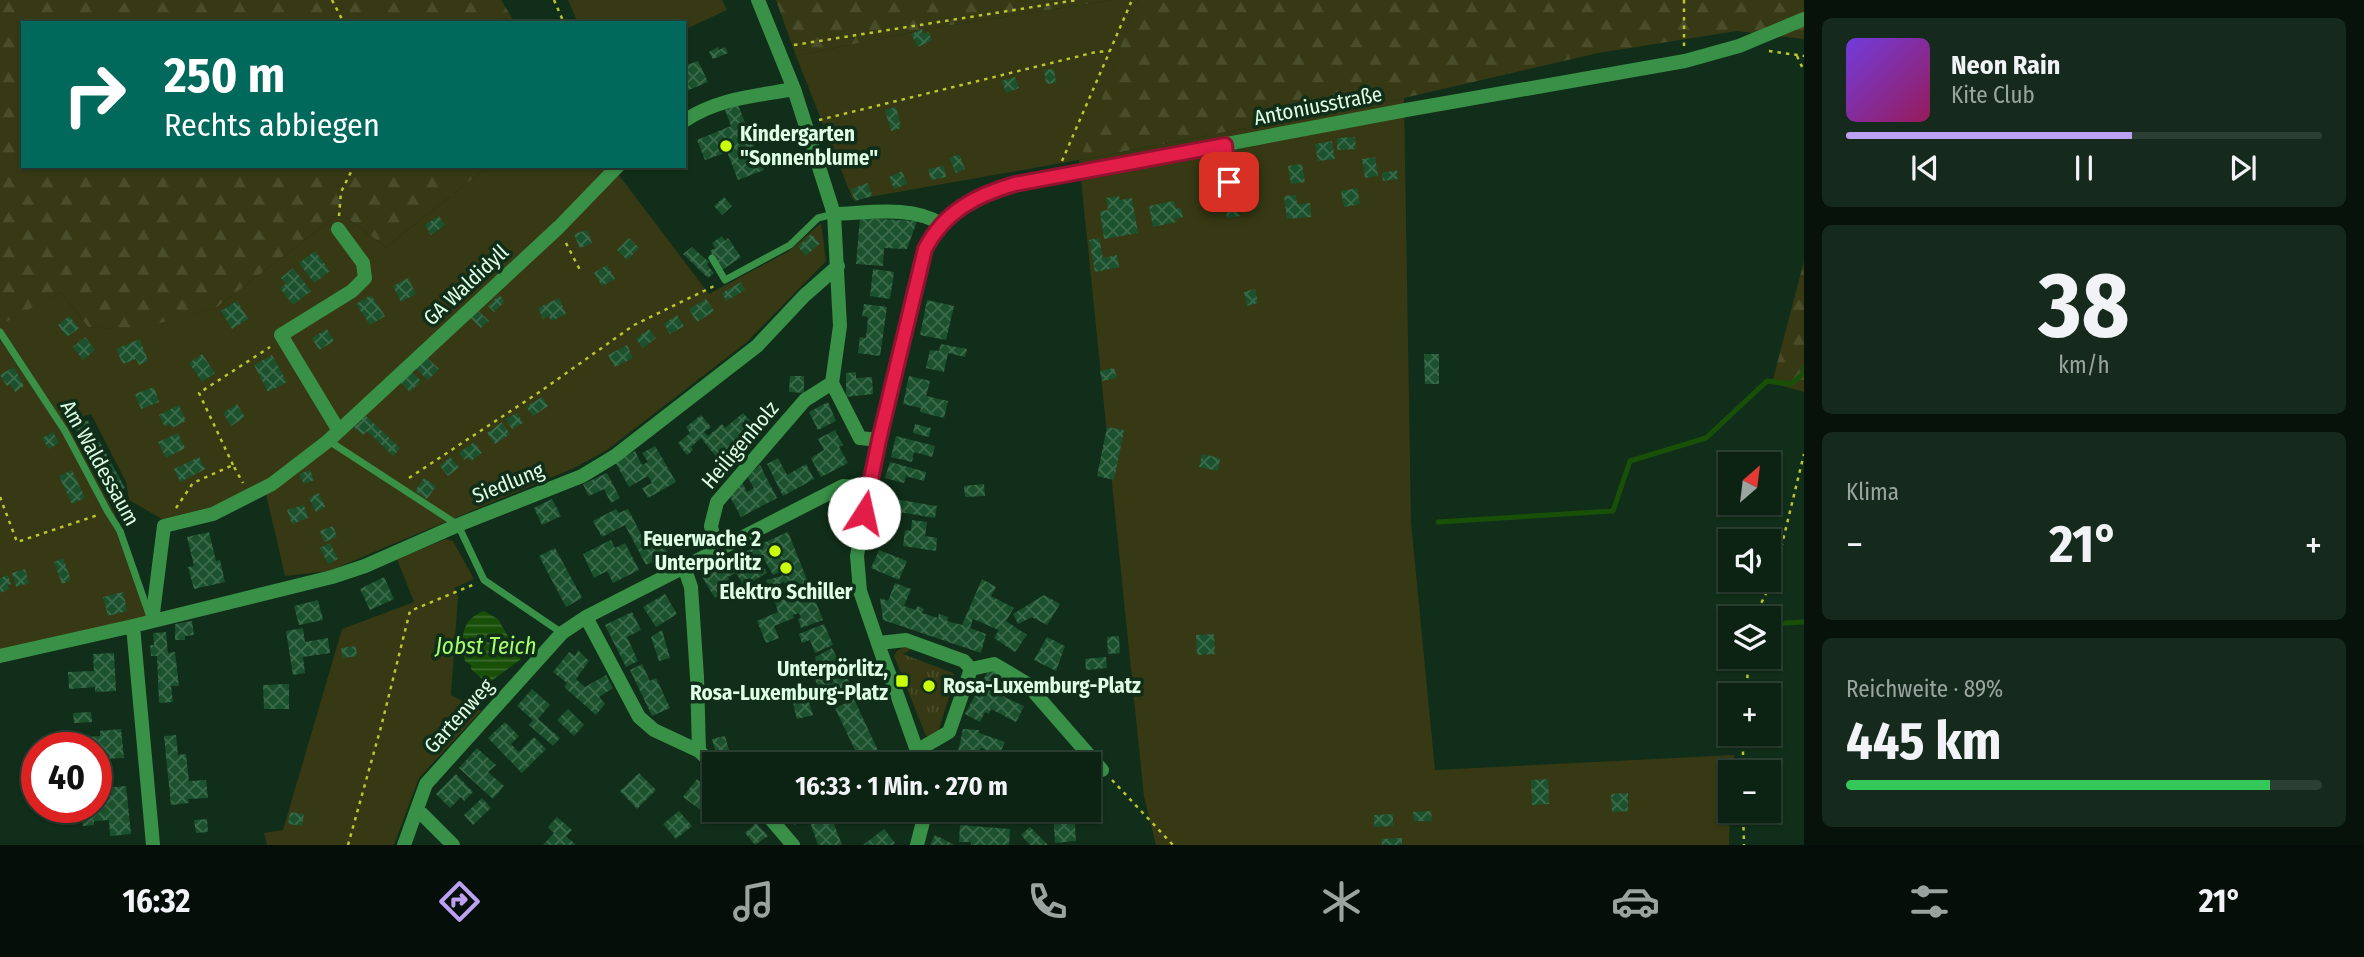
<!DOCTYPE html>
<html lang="de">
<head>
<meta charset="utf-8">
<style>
	:root { --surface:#0c2213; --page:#152a1c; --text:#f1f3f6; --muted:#9aa4a0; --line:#2c3f33; --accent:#bca0f2 }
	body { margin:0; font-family:"Fira Sans Condensed",sans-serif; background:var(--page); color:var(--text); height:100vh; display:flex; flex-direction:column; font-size:26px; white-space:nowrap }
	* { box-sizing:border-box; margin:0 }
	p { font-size:23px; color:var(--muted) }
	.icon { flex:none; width:38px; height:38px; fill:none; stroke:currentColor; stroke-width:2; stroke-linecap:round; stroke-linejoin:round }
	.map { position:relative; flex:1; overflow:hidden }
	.sheet { display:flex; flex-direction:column; gap:18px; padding:18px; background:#07130a; width:560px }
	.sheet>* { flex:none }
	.top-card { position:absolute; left:21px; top:21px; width:665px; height:147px; border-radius:0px; box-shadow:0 2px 5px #0004,0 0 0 2px var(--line); background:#00695c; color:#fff; overflow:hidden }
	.needle { width:46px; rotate:28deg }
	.buttons { position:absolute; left:1718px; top:452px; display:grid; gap:14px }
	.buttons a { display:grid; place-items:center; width:63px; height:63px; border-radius:0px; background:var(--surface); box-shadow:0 2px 5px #0004,0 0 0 2px var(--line); font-size:35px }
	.speed { position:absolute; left:21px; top:732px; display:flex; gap:14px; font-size:35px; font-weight:700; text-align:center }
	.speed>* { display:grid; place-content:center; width:91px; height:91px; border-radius:50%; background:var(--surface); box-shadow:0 2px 5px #0004,0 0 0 2px var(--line); line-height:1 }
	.speed .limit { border:10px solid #d22; background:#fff; color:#111 }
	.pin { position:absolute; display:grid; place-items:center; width:60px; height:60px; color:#fff; margin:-30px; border-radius:14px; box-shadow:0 4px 10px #0006 }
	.me { position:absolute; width:77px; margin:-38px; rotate:10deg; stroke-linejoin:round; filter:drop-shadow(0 0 5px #0008) }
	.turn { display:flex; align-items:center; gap:24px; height:147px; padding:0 28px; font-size:32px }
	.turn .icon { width:91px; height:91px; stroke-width:2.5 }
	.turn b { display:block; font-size:49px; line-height:60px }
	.big { font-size:52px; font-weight:700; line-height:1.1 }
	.sheet .tile { flex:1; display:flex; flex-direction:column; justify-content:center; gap:10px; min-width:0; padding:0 24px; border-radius:10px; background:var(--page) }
	.sheet .dial { align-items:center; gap:0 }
	.dial b { font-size:91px; line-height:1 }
	.song { display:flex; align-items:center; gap:21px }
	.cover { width:84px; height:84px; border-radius:10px; background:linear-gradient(135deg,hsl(260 70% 55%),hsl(330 70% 35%)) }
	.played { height:7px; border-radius:4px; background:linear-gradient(90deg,var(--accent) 60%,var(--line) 60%) }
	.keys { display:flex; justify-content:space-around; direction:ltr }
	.heat { display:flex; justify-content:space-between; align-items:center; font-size:38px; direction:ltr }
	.charge { height:10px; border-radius:5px; background:linear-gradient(90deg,#34c759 89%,var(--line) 0) }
	.trip { position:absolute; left:702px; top:752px; width:399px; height:70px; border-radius:0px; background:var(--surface); box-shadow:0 2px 5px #0004,0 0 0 2px var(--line); font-weight:700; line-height:70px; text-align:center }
	.menu { display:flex; height:112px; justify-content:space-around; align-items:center; background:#050e08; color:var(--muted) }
	.menu .icon { width:49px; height:49px }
	.menu .selected { color:var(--accent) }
	.menu b { font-size:32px; color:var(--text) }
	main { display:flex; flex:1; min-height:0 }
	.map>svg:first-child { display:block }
</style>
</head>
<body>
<main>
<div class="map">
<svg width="1804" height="845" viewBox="0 0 1804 845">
	<defs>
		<pattern id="grass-tufts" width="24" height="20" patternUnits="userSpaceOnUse" patternTransform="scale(1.75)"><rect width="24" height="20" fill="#363913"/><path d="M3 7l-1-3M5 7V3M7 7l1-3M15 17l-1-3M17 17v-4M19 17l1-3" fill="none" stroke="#494d2a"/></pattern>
		<pattern id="forest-firs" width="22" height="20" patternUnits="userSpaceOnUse" patternTransform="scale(1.75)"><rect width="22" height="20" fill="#363913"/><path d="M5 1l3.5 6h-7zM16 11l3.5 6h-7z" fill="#494d2a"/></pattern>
		<pattern id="water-rules" width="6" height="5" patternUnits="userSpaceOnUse" patternTransform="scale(1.75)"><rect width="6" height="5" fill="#195008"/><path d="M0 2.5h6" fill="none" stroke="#3a6a2c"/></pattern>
		<pattern id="building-cross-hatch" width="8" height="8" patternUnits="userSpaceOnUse" patternTransform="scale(1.75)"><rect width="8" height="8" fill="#1b512d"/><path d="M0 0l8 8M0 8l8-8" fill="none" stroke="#3c6b4b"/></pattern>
	</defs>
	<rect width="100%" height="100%" fill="#102e19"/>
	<path fill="url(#grass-tufts)" d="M906 646 913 648 903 654 953 673 955 678 938 732 930 736H926L894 656 897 651Z"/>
	<path fill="url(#forest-firs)" d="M0 0H501L515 23H23V166H489L386 247 340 213 216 308 134 331 88 327 61 292 6 323 0 315Z
		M776 0H1113L933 28 796 56Z
		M1137 0H1804V39L1737 31 1598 53 1404 98 1079 160Z
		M1804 261V392L1772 383Z"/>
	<path fill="#363913" d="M568 0H722L727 10 684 30V23H578Z
		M1113 0H1137L1080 160 1404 98 1411 522 1435 770 1734 755 1733 772H1731L1729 845H1156L1144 797 1079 160 853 200 796 56 933 28Z
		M489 166H612L709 294 789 251 821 223 826 261 747 342 607 450 574 468 329 571 285 576 266 494 179 529 129 500 126 482 91 414 66 422 114 512 147 617 0 654V315L6 322 61 292 88 327 134 330 216 308 340 213 386 247Z
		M446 539 453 541 474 579 454 588 458 597 451 695 481 711 419 778 394 845H267L264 833 283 830 342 629 414 602 397 559Z"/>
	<path fill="url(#water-rules)" d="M484 611 498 619 521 659 490 682 482 679 471 669V665L465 661C461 639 460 620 484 611Z"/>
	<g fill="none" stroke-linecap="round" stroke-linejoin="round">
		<path stroke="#195008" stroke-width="5" d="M1438 522 1613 511 1630 461 1706 438 1767 381 1791 384 1804 373V367
			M1769 624 1804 622"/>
	</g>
	<path fill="url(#building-cross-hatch)" d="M922 29 924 34 928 32 932 40 918 47 911 34Z
		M718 47 719 50 725 47 728 53 713 59 709 52Z
		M698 61 708 82 684 92V66Z
		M1054 69 1056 83 1046 84 1044 70Z
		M1015 77 1019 88 1006 93 1002 81Z
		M738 105 764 170 738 180 727 152 705 160 697 140 731 126 725 110Z
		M896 107 901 128 891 131 885 110Z
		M1355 137 1356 149 1337 150V138Z
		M1332 141 1335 159 1318 161 1315 144Z
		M959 154 965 169 956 173 949 158Z
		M1375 157 1378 176 1365 178 1362 159Z
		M1302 164 1305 182 1291 184 1288 166Z
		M944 166 946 177 931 180 928 169Z
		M1397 170 1398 179 1383 181 1382 173Z
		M902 171 907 184 894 189 889 177Z
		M868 183 872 196 855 201 851 189Z
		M1357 188 1360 204 1344 207 1341 191Z
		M1296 195 1297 204 1310 203 1311 217 1287 219 1284 196Z
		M1119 196 1120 200 1132 198 1138 233 1104 239 1100 211 1108 210 1106 198Z
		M724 197 732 206 722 215 714 206Z
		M1174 201 1176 209 1181 208 1183 217 1175 219 1176 222 1153 227 1149 206Z
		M1234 204 1240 216 1227 218 1225 206Z
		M439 216 445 225 431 235 425 225Z
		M860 218 917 221 907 249 884 248 883 266 856 264Z
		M587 230 592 243 580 248 574 234Z
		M811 234 820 243 806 256 798 247Z
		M722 236 725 241 728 238 741 257 722 270 710 251 715 248 712 243Z
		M629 238 639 248 627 260 617 250Z
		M1099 238 1103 258 1117 255 1119 267 1095 272 1089 240Z
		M692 247 709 262 707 265 714 273 708 278 683 254Z
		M315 251 330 271 314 283 299 263Z
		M607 265 615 279 602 286 594 273Z
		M293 268 311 291 293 305 280 288 286 284 281 278Z
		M873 269 894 272 890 299 870 296Z
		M408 278 416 294 401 302 393 286Z
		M741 282 745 290 726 301 722 293Z
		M1255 289 1258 303 1247 306 1244 292Z
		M371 295 385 316 370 325 356 304Z
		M499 295 505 301 494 312 488 306Z
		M559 298 566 314 551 321 549 316 543 319 538 308Z
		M706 299 714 311 697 322 689 309Z
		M927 300 954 306 946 340 920 335Z
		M237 301 248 319 232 329 221 311Z
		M864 304 887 307 880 356 858 353 860 337 866 338 868 317 862 316Z
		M475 308 489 321 481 328 468 315Z
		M677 315 684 326 670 334 664 324Z
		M69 316 79 328 67 337 58 325Z
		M327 329 334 341 319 350 312 338Z
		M649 329 656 338 643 348 636 339Z
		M85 337 95 350 83 360 73 347Z
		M140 339 148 361 139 365 136 359 123 364 116 349Z
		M941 344 967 349 965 357 948 353 944 372 926 368 930 350 939 351Z
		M627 345 633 358 615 367 608 355Z
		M202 354 215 373 202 382 189 363Z
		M1424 354H1439V384H1425Z
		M272 355 287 382 268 392 254 365Z
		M425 356 439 369 428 380 414 367Z
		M14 367 24 386 15 392 10 384 7 386 0 375Z
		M1114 368 1117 378 1102 381 1100 371Z
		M411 371 421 381 410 392 400 382Z
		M856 372V378L872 377 873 394 846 397V373Z
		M790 376H804V393L789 392Z
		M909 376 930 381 926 396 948 401 944 418 920 412 921 408 903 404Z
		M154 387 159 402 141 409 135 394Z
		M542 397 548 406 533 416 526 407Z
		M828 402 836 421 818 430 809 412Z
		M237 404 245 417 231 426 223 413Z
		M179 405 186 421 172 428 170 424 165 427 159 415Z
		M517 413 523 423 512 429 506 419Z
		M743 413 757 428 719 460 701 438 691 447 693 450 687 455 678 443 690 433 686 427 701 415 711 427 704 432 708 436 722 424 725 428Z
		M365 415 400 448 393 456 367 431 363 435 354 427Z
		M88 420 125 488 112 495 74 427Z
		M502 422 510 434 495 444 487 433Z
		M915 424 931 428 929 437 913 433Z
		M1107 427 1124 430 1114 480 1097 476Z
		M835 430 843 445 839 447 848 463 821 477 811 458 824 450 818 439Z
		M53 432 59 443 49 449 42 438Z
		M178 433 185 448 166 458 158 442Z
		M896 436 935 446 932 457 914 452 912 462 891 457Z
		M474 442 482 453 471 461 468 457 464 460 459 453Z
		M655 446 676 482 648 498 642 488 652 483 648 476 629 487 615 462 635 451 642 465 648 462 642 453Z
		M1202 454 1220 458 1218 471 1199 467Z
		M199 457 205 469 180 482 174 469Z
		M450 457 459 467 448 476 440 466Z
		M778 458 787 475 806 464 814 479 783 496 767 464Z
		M890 462 926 472 924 481 906 476 904 483 885 478Z
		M760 465 777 498 741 517 729 495 742 482 747 492 754 488 747 476Z
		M72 470 85 498 72 504 59 476Z
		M310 470 314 480 304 484 299 474Z
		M607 473 620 498 611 503 604 489 589 496 583 484Z
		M424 478 436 486 427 499 415 491Z
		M984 484 985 496 965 497 964 486Z
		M319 493 325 507 316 512 309 498Z
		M881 497 937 506 935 518 899 512 896 532 876 529Z
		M552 499 561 516 542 525 534 508Z
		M304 505 308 518 292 524 287 510Z
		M616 509 619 513 628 509 644 540 658 534 668 554 646 565 625 525 602 537 593 521Z
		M912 520 927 522 925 536 937 538 936 551 903 546 905 530 911 531Z
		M333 526 337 537 324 542 320 531Z
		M209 532 216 561 220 560 225 582 194 589 188 567 194 566 187 537Z
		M788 532 823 620 801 628 798 619 801 618 799 613 793 615 794 618 774 626 779 638 766 643 757 621 778 612 775 602 790 596 784 582 769 588 766 580 782 576 780 572 773 575 764 559 760 561 767 573 744 586 736 573 728 577 732 583 720 590 722 594 715 598 702 577 752 548Z
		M611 540 615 548 625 543 639 570 613 583 607 571 594 578 583 554Z
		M330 543 338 559 328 564 320 548Z
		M555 548 582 598 566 607 539 556Z
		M879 550 907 561 899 580 871 568Z
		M63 558 71 580 62 584 54 562Z
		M25 569 29 583 16 587 12 573Z
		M8 575 11 584 8 585 9 589 0 593V578Z
		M384 577 394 599 370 610 360 589Z
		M982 579 996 587 991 596 1014 608 1006 621 1027 635 1015 652 994 638 999 630 973 619 970 628 986 634 981 653 883 620 880 598 888 601 895 583 911 589 904 606 916 610 917 606 924 609 922 613 938 618 939 614 948 617 947 621 962 625Z
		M123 592 127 611 108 616 103 597Z
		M665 594 677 614 656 627 643 607Z
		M1044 595 1060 604 1047 625 1032 617 1018 624 1013 614Z
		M318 600 323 620 299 625 294 606Z
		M632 612 641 630 627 637 638 661 626 667 605 625Z
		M192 621 194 635 185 636V640H175V624Z
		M824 624 833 645 815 653 810 640 802 643 799 634Z
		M303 628 305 642 328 638 330 653 303 657 305 673 293 675 286 631Z
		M662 630 670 658 659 661 651 637Z
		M166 632 168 653 175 652 179 686H171L173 702 159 703 157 656H151L150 645H154L153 633Z
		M1214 634 1215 654 1197 655 1196 635Z
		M1119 636 1120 653 1108 654 1107 637Z
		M1047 637 1065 646 1056 671 1034 660Z
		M356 646 357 656 343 658 341 648Z
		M832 648 854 691 836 700 832 692 822 697 809 664 816 661 815 657Z
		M578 650 589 661 576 679 585 687 606 675 613 688 599 697 605 704 596 715 564 687 567 683 553 672 569 652 575 656Z
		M114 653 116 691 95 692V687L69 689 68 672 94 671 93 654Z
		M1106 657 1107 668 1086 670 1085 659Z
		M642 664 650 681 656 678 670 708 652 716 630 670Z
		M989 669 1012 682 1004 697 1024 706 1016 722 991 709 989 714 985 712 980 722 965 714Z
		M289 684V709H264L263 685Z
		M532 689 550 705 538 719 560 738 553 746 529 725 533 720 517 706Z
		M808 699 813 715 797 719 793 703Z
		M854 699 881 757 883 755 888 765H862L835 708Z
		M568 709 584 725 574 736 557 720Z
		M91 712 92 722 74 723 73 713Z
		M505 722 519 736 511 744 519 752 534 737 546 749 522 773 488 738Z
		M121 729 124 758 103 759 102 753H96V747H74L73 738 100 736V731Z
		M963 729 979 730V733L1005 742 999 755 981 748 975 761 986 765H955Z
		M176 735 178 755 186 754 189 781 206 780 208 798 188 799 189 803 171 805 164 736Z
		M725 736 731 757 718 760 712 739Z
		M477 748 496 765 488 772 504 786 493 799 459 768Z
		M639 773 656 790 637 809 620 791Z
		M456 774 473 792 464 801 461 797 450 808 436 794Z
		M697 779 714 792V801L705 813 683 797Z
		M1548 779 1549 804 1532 805 1531 780Z
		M126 786 131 834 110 836 109 820 94 821V825L83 826 82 813 93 812V807L107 803 105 788Z
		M1628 793V811L1612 812 1611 794Z
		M482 798 491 808 473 825 464 815Z
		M787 810H812L808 812 810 817 794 825Z
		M1053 810H1074L1076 841 1055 843Z
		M679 811 692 826 676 839 663 824Z
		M1431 811 1432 821H1414L1413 812Z
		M290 812 304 814 302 826 288 824Z
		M1393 814V826L1374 827V815Z
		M831 816 842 845H818L810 822Z
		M557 817 572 830 566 836 576 845H543L554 833 548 827Z
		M207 819 208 832 196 833 194 820Z
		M756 823 768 836 755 845 745 833Z
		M960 825 1010 829 1009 845H971V842H959Z
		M1030 827 1048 845H1030L1021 835Z
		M884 829 895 843 893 845H863Z
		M935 835 955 845H930Z
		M1402 838V845H1382L1381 839Z"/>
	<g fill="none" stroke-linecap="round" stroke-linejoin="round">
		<path stroke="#bdc72a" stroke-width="2.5" stroke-dasharray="3.5 5" stroke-linecap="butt" d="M332 0 344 23
			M554 0 564 23
			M1684 0V46
			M794 45 1077 0
			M1769 51 1804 56
			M1797 56 1804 71
			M819 120 1096 52 1110 51
			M1062 161 1132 0
			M339 216 341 192 354 166
			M566 243 581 272
			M233 465 199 393 270 347
			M409 478 541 391 634 325 714 286
			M0 497 17 542 98 515
			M176 508 193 483 233 465 243 483
			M1754 618 1774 577 1804 454
			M1746 695 1749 656
			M1743 772V733
			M1112 780 1173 845
			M1743 810 1744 845
			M348 845 381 727 410 611 475 584"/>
		<path stroke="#399047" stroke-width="7" d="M1225 145 1231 201
			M712 258 725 280 790 245 818 218 834 214
			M0 332 65 431 108 512 120 531 149 614
			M329 441 458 525 484 580 562 633"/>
		<path stroke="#399047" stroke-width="14" d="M684 121C718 98 756 96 794 89
			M834 214C868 213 912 205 941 224 963 204 986 192 1015 184L1406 110 1685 61 1739 46 1804 19
			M338 229 363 263 365 278 352 291 281 335 339 431
			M832 383 860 438 879 440
			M716 550 711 526 717 502 805 400 832 383 840 326 834 214 794 89 758 0
			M684 567 691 587 697 677 699 751
			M586 617 639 717 654 730 699 751 714 765
			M152 621 164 526 213 514 272 484 328 441 559 227 618 166
			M133 626 153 845
			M879 643 906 640 964 661 971 669
			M0 656 133 626 332 577 365 566 458 525 582 476 615 456 757 346 804 296 838 266
			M883 658 894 686
			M971 669 994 664 1026 683 1102 770
			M918 750 949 732 971 669
			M417 809 453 845
			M763 810 793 845
			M404 845 426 784 562 633 586 617 843 486 868 488"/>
		<path stroke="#399047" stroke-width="14" d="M883 658 860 591 857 556 868 488 919 270 925 249 941 224
			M894 686 922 765
			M917 845 926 810"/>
	</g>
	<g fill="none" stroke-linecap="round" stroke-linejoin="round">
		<g stroke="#92132f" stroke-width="18">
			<path id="route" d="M864 513 879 440 925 249C944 212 976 195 1015 184L1225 145 1229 182"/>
		</g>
		<use href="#route" stroke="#e11d48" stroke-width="12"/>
	</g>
	<g fill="#c9ff0a" stroke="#102e19" stroke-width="2.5">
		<circle cx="726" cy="146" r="7"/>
		<circle cx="775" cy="551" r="7"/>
		<circle cx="786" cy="568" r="7"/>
		<rect x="895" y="674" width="14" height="14" rx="3.5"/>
		<circle cx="929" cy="686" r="7"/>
	</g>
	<g text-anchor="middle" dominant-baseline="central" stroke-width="7" stroke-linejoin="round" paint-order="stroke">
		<g font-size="21" fill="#deffe6" stroke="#102e19">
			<text transform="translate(1318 106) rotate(-11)">Antoniusstraße</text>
			<text transform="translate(466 285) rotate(-43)">GA Waldidyll</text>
			<text transform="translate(740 445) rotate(-50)">Heiligenholz</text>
			<text transform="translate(100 463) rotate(61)">Am Waldessaum</text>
			<text transform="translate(508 483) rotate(-22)">Siedlung</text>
			<text transform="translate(459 716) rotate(-48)">Gartenweg</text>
		</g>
		<g font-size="21" font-weight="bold" fill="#deffe6" stroke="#102e19" text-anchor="start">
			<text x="740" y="134">Kindergarten<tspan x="740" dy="24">"Sonnenblume"</tspan></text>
			<text x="761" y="539" text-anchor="end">Feuerwache 2<tspan x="761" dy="24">Unterpörlitz</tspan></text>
			<text x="786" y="592" text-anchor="middle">Elektro Schiller</text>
			<text x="888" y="669" text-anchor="end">Unterpörlitz,<tspan x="888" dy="24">Rosa-Luxemburg-Platz</tspan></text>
			<text x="943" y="686">Rosa-Luxemburg-Platz</text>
		</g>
		<g font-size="23" font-style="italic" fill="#a9ff6c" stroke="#102e19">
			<text x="486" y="646">Jobst Teich</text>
		</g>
	</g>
</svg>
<div class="buttons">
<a><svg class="needle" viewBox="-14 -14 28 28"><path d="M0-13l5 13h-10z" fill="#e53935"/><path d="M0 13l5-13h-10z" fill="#9aa4a0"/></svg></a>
<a><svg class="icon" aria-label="sound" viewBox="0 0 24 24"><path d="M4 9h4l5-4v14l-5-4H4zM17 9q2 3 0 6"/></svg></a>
<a><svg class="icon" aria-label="layers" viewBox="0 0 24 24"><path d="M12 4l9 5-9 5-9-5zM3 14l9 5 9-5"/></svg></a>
<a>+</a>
<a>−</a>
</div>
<div class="speed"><div class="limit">40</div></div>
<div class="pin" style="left:1229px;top:182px;background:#d93025"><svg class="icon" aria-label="arrive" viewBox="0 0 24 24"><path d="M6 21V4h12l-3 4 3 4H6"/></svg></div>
<svg class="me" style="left:864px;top:513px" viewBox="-20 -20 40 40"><circle r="19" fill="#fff"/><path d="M0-13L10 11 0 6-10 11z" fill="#e11d48"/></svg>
<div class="trip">16:33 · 1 Min. · 270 m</div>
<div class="top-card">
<div class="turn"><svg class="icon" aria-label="right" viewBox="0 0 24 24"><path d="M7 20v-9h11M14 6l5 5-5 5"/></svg><div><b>250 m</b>Rechts abbiegen</div></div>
</div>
</div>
<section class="sheet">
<div class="tile">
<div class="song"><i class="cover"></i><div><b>Neon Rain</b><p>Kite Club</p></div></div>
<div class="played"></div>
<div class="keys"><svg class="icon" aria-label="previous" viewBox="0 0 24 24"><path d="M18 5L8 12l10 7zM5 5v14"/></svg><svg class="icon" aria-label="pause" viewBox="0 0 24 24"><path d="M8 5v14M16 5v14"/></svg><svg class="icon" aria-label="next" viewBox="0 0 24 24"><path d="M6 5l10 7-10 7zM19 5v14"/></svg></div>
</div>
<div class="tile dial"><b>38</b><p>km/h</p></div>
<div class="tile"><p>Klima</p>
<div class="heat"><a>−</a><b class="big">21°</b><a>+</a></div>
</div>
<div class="tile"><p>Reichweite · 89%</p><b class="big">445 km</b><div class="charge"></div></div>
</section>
</main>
<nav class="menu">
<b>16:32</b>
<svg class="icon selected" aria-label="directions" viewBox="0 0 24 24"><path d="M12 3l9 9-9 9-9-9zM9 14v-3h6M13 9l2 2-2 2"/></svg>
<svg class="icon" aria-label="music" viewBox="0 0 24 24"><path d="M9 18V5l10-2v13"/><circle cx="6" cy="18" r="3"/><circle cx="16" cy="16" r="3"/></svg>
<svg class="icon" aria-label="phone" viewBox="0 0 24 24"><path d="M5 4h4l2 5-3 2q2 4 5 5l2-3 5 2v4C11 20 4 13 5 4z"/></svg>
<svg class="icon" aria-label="climate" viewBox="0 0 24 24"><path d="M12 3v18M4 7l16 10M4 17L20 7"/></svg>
<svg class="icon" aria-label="car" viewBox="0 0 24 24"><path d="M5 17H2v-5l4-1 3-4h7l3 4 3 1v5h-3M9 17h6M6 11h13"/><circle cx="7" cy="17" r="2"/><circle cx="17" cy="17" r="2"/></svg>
<svg class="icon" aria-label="filters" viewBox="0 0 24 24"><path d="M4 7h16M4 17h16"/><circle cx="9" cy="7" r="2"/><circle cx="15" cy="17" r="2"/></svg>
<b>21°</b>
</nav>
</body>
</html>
